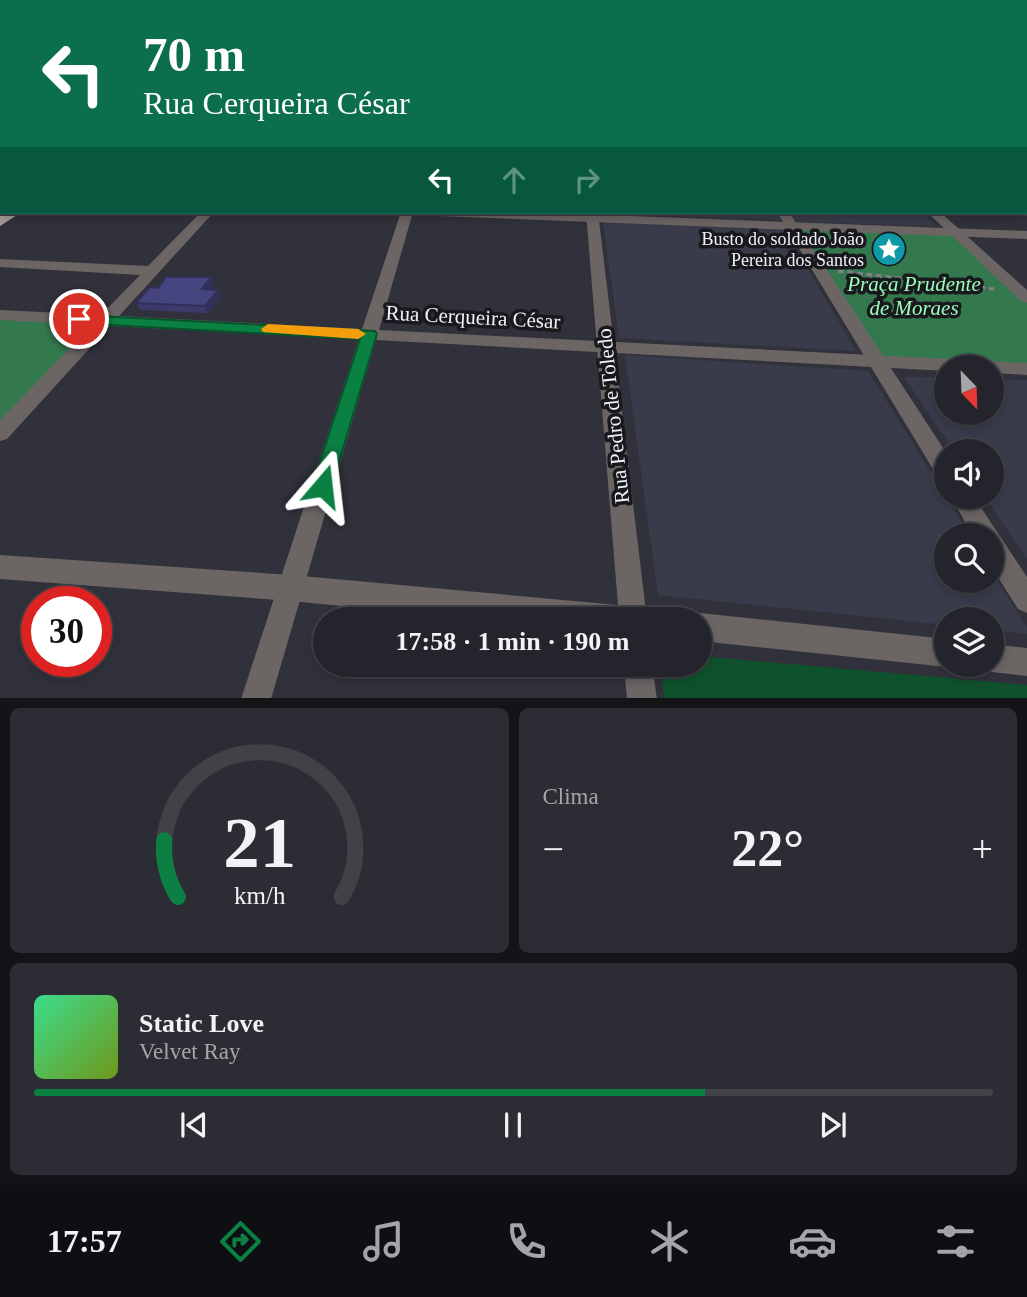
<!DOCTYPE html>
<html lang="pt">
<head>
<meta charset="utf-8">
<style>
	:root { --surface:#24252c; --page:#2c2d34; --text:#f1f3f6; --muted:#a3a5a9; --line:#414248; --accent:#0b8043 }
	body { margin:0; font-family:"Times New Roman",serif; background:var(--page); color:var(--text); height:100vh; display:flex; flex-direction:column; font-size:26px; white-space:nowrap }
	* { box-sizing:border-box; margin:0 }
	p { font-size:23px; color:var(--muted) }
	.icon { flex:none; width:38px; height:38px; fill:none; stroke:currentColor; stroke-width:2; stroke-linecap:round; stroke-linejoin:round }
	.map { position:relative; height:698px; overflow:hidden }
	.sheet { display:flex; flex-direction:column; gap:10px; padding:10px; background:#141418; flex:1 }
	.sheet>* { flex:none }
	.banner { position:absolute; left:0px; top:0px; width:1027px; height:214px; box-shadow:0 4px 10px #0003,0 0 0 2px var(--line); background:#0b6e4f; color:#fff; overflow:hidden }
	.needle { width:46px; rotate:157deg }
	.buttons { position:absolute; left:934px; top:355px; display:grid; gap:14px }
	.buttons a { display:grid; place-items:center; width:70px; height:70px; border-radius:50%; background:var(--surface); box-shadow:0 4px 10px #0003,0 0 0 2px var(--line); font-size:35px }
	.speed { position:absolute; left:21px; top:586px; display:flex; gap:14px; font-size:35px; font-weight:700; text-align:center }
	.speed>* { display:grid; place-content:center; width:91px; height:91px; border-radius:50%; background:var(--surface); box-shadow:0 4px 10px #0003,0 0 0 2px var(--line); line-height:1 }
	.speed .limit { border:10px solid #d22; background:#fff; color:#111 }
	.pin { position:absolute; display:grid; place-items:center; width:60px; height:60px; color:#fff; margin:-30px; border:4px solid #fff; border-radius:50%; box-shadow:0 2px 7px #0007 }
	.me { position:absolute; width:77px; margin:-38px; rotate:17deg; stroke-linejoin:round; filter:drop-shadow(0 0 5px #0008) }
	.turn { display:flex; align-items:center; gap:24px; height:147px; padding:0 28px; font-size:32px }
	.turn .icon { width:91px; height:91px; stroke-width:2.5 }
	.turn b { display:block; font-size:49px; line-height:60px }
	.lanes { display:flex; align-items:center; height:66px; padding:0 28px; background:#0003; justify-content:center; gap:35px; direction:ltr }
	.lanes .off { opacity:.35 }
	.big { font-size:52px; font-weight:700; line-height:1.1 }
	.sheet .tile { flex:1; display:flex; flex-direction:column; justify-content:center; gap:10px; min-width:0; padding:0 24px; border-radius:10px; background:var(--page) }
	.sheet .dial { align-items:center; gap:0 }
	.dial svg { height:182px; overflow:visible; fill:none; stroke:var(--line); stroke-width:7; stroke-linecap:round; text-anchor:middle }
	.dial text { fill:var(--text); stroke:none }
	.song { display:flex; align-items:center; gap:21px }
	.cover { width:84px; height:84px; border-radius:10px; background:linear-gradient(135deg,hsl(150 70% 55%),hsl(80 70% 35%)) }
	.played { height:7px; border-radius:4px; background:linear-gradient(90deg,var(--accent) 70%,var(--line) 70%) }
	.keys { display:flex; justify-content:space-around; direction:ltr }
	.heat { display:flex; justify-content:space-between; align-items:center; font-size:38px; direction:ltr }
	.sheet .tiles { flex:1; display:grid; gap:10px; grid-template-columns:1fr 1fr }
	.tile:last-child { grid-column:span 2 }
	.trip { position:absolute; left:313px; top:607px; width:399px; height:70px; border-radius:35px; background:var(--surface); box-shadow:0 4px 10px #0003,0 0 0 2px var(--line); font-weight:700; line-height:70px; text-align:center }
	.menu { display:flex; height:112px; justify-content:space-around; align-items:center; background:#0e0f12; color:var(--muted) }
	.menu .icon { width:49px; height:49px }
	.menu .selected { color:var(--accent) }
	.menu b { font-size:32px; color:var(--text) }
	.map>svg:first-child { display:block }
</style>
</head>
<body>
<div class="map">
<svg width="1027" height="699" viewBox="0 0 1027 699">
	<rect width="100%" height="100%" fill="#30313a"/>
	<path fill="#3a3b4a" d="M601 212H777L782 220 601 214Z
		M790 212H921L936 226 796 222Z
		M603 222 785 230 856 351 619 338Z
		M625 355 868 371 970 535 947 536V581H992V572L1027 628V634L992 630V620H947V625L658 595Z
		M904 377 947 378V413H992V379L1027 380V559L985 497H992V452L954 451Z"/>
	<path fill="#0f512d" d="M700 656 1027 685V698H664L661 665H700Z"/>
	<path fill="#34794e" d="M792 226 956 232 1027 298V369L875 361Z
		M0 315 106 321 0 433Z"/>
	<g fill="none" stroke-linecap="round" stroke-linejoin="round">
		<path stroke="#7d7d86" stroke-width="3.5" stroke-dasharray="6 3.5" stroke-linecap="butt" d="M838 271 994 289"/>
		<path fill="#6b6564" fill-rule="evenodd" d="M0 96H2V99H0Z
			M0 108H2L1 113H0Z"/>
		<path fill="#6b6564" fill-rule="evenodd" d="M1027 100V106H1026V101Z
			M1026 144H1027V151H1026Z
			M0 191H2V199H0Z
			M201 212H214L119 316 362 329 401 212H413L379 330 1027 363V375L992 373V368H947V371L376 340 271 699H241L359 339 110 326 7 439 0 441V420L92 325 0 320V310L101 315 140 275 0 267V259L148 266Z
			M432 212H529L1027 231V239L438 216Z"/>
		<path fill="#6b6564" fill-rule="evenodd" d="M586 212H598L647 620H485L291 601 0 579V555L291 575 618 605Z
			M777 212H789L947 454V482L939 479Z
			M927 212H940L1027 290V303L1021 301Z
			M951 497H974L1027 577V613L1018 609 992 568V536H973Z
			M700 613 947 639V665H952L947 667 700 641V620H689Z
			M992 644 1027 648V676L992 672 982 668 981 665H992Z
			M624 665H652L657 699H627Z"/>
		<path fill="#8b827f" fill-rule="evenodd" d="M0 119 2 120 0 131Z"/>
		<path fill="#a39895" fill-rule="evenodd" d="M2 125V131L0 132V126Z
			M8 212H22L0 226V216Z"/>
	</g>
	<path fill="#3c3a6d" d="M214 284 210 290H218L221 297 208 313 140 310 136 303 158 288Z"/>
	<path fill="#313059" d="M211 277 214 284 205 297 202 289Z
		M218 290 221 297 208 313 205 306Z"/>
	<path fill="#46447f" stroke="#313059" stroke-width="2" d="M166 277H211L202 289 218 290 205 306 136 303 150 287 158 288Z"/>
	<linearGradient id="sky" x2="0" y2="1"><stop stop-color="#1a1b20"/><stop offset="0.45" stop-color="#484e60"/><stop offset="1" stop-color="#484e60" stop-opacity="0"/></linearGradient>
	<rect width="1027" height="178" fill="url(#sky)"/>
	<path fill="#0b8043" stroke="#07532c" stroke-width="2" d="M79 315 375 331 377 334 330 492 323 495 315 492 312 486 360 339 74 323 72 319Z"/>
	<path fill="#f59e0b" d="M268 324 358 329 366 334 358 339 263 332 261 329Z"/>
	<defs>
		<g id="sight-disc" transform="scale(1.75)"><circle r="9.5" fill="#0f9aa8" stroke="#19191d"/><path d="M0-6L1.8-2.2L6-1.7L2.9 1.2L3.7 5.4L0 3.3L-3.7 5.4L-2.9 1.2L-6-1.7L-1.8-2.2Z" fill="#fff"/></g>
	</defs>
	<g fill-rule="evenodd">
		<use href="#sight-disc" x="889" y="249"/>
	</g>
	<g text-anchor="middle" dominant-baseline="central" stroke-width="7" stroke-linejoin="round" paint-order="stroke">
		<g font-size="18" fill="#f1f1f8" stroke="#19191d" text-anchor="end">
			<text x="864" y="239">Busto do soldado João<tspan x="864" dy="21">Pereira dos Santos</tspan></text>
		</g>
		<g font-size="21" font-style="italic" fill="#9bfbbb" stroke="#19191d">
			<text x="914" y="284">Praça Prudente<tspan x="914" dy="24">de Moraes</tspan></text>
		</g>
		<g font-size="21" fill="#f1f1f8" stroke="#19191d">
			<text transform="translate(473 317) rotate(3)">Rua Cerqueira César</text>
			<text transform="translate(613 416) rotate(-96)">Rua Pedro de Toledo</text>
		</g>
	</g>
</svg>
<div class="buttons">
<a><svg class="needle" viewBox="-14 -14 28 28"><path d="M0-13l5 13h-10z" fill="#e53935"/><path d="M0 13l5-13h-10z" fill="#a3a5a9"/></svg></a>
<a><svg class="icon" aria-label="sound" viewBox="0 0 24 24"><path d="M4 9h4l5-4v14l-5-4H4zM17 9q2 3 0 6"/></svg></a>
<a><svg class="icon" aria-label="search" viewBox="0 0 24 24"><circle cx="10" cy="10" r="6"/><path d="M15 15l6 6"/></svg></a>
<a><svg class="icon" aria-label="layers" viewBox="0 0 24 24"><path d="M12 4l9 5-9 5-9-5zM3 14l9 5 9-5"/></svg></a>
</div>
<div class="speed"><div class="limit">30</div></div>
<div class="pin" style="left:79px;top:319px;background:#d93025"><svg class="icon" aria-label="arrive" viewBox="0 0 24 24"><path d="M6 21V4h12l-3 4 3 4H6"/></svg></div>
<svg class="me" style="left:323px;top:486px" viewBox="-20 -20 40 40"><path d="M0-17L14 15 0 8-14 15z" fill="#0b8043" stroke="#fff" stroke-width="4"/></svg>
<div class="trip">17:58 · 1 min · 190 m</div>
<div class="banner">
<div class="turn"><svg class="icon" aria-label="left" viewBox="0 0 24 24"><path d="M17 20v-9H6M10 6l-5 5 5 5"/></svg><div><b>70 m</b>Rua Cerqueira César</div></div>
<div class="lanes"><svg class="icon" aria-label="left" viewBox="0 0 24 24"><path d="M17 20v-9H6M10 6l-5 5 5 5"/></svg><svg class="icon off" aria-label="ahead" viewBox="0 0 24 24"><path d="M12 20V5M6 11l6-6 6 6"/></svg><svg class="icon off" aria-label="right" viewBox="0 0 24 24"><path d="M7 20v-9h11M14 6l5 5-5 5"/></svg></div>
</div>
</div>
<section class="sheet">
<div class="tiles">
<div class="tile dial"><svg viewBox="0 0 100 80">
<path d="M14 69A42 42 0 1 1 86 69"/>
<path d="M14 69A42 42 0 0 1 8 44" stroke="#0b8043"/>
<text x="50" y="56" font-size="32" font-weight="700">21</text>
<text x="50" y="72" font-size="11">km/h</text>
</svg></div>
<div class="tile"><p>Clima</p>
<div class="heat"><a>−</a><b class="big">22°</b><a>+</a></div>
</div>
<div class="tile">
<div class="song"><i class="cover"></i><div><b>Static Love</b><p>Velvet Ray</p></div></div>
<div class="played"></div>
<div class="keys"><svg class="icon" aria-label="previous" viewBox="0 0 24 24"><path d="M18 5L8 12l10 7zM5 5v14"/></svg><svg class="icon" aria-label="pause" viewBox="0 0 24 24"><path d="M8 5v14M16 5v14"/></svg><svg class="icon" aria-label="next" viewBox="0 0 24 24"><path d="M6 5l10 7-10 7zM19 5v14"/></svg></div>
</div>
</div>
</section>
<nav class="menu">
<b>17:57</b>
<svg class="icon selected" aria-label="directions" viewBox="0 0 24 24"><path d="M12 3l9 9-9 9-9-9zM9 14v-3h6M13 9l2 2-2 2"/></svg>
<svg class="icon" aria-label="music" viewBox="0 0 24 24"><path d="M9 18V5l10-2v13"/><circle cx="6" cy="18" r="3"/><circle cx="16" cy="16" r="3"/></svg>
<svg class="icon" aria-label="phone" viewBox="0 0 24 24"><path d="M5 4h4l2 5-3 2q2 4 5 5l2-3 5 2v4C11 20 4 13 5 4z"/></svg>
<svg class="icon" aria-label="climate" viewBox="0 0 24 24"><path d="M12 3v18M4 7l16 10M4 17L20 7"/></svg>
<svg class="icon" aria-label="car" viewBox="0 0 24 24"><path d="M5 17H2v-5l4-1 3-4h7l3 4 3 1v5h-3M9 17h6M6 11h13"/><circle cx="7" cy="17" r="2"/><circle cx="17" cy="17" r="2"/></svg>
<svg class="icon" aria-label="filters" viewBox="0 0 24 24"><path d="M4 7h16M4 17h16"/><circle cx="9" cy="7" r="2"/><circle cx="15" cy="17" r="2"/></svg>
</nav>
</body>
</html>
